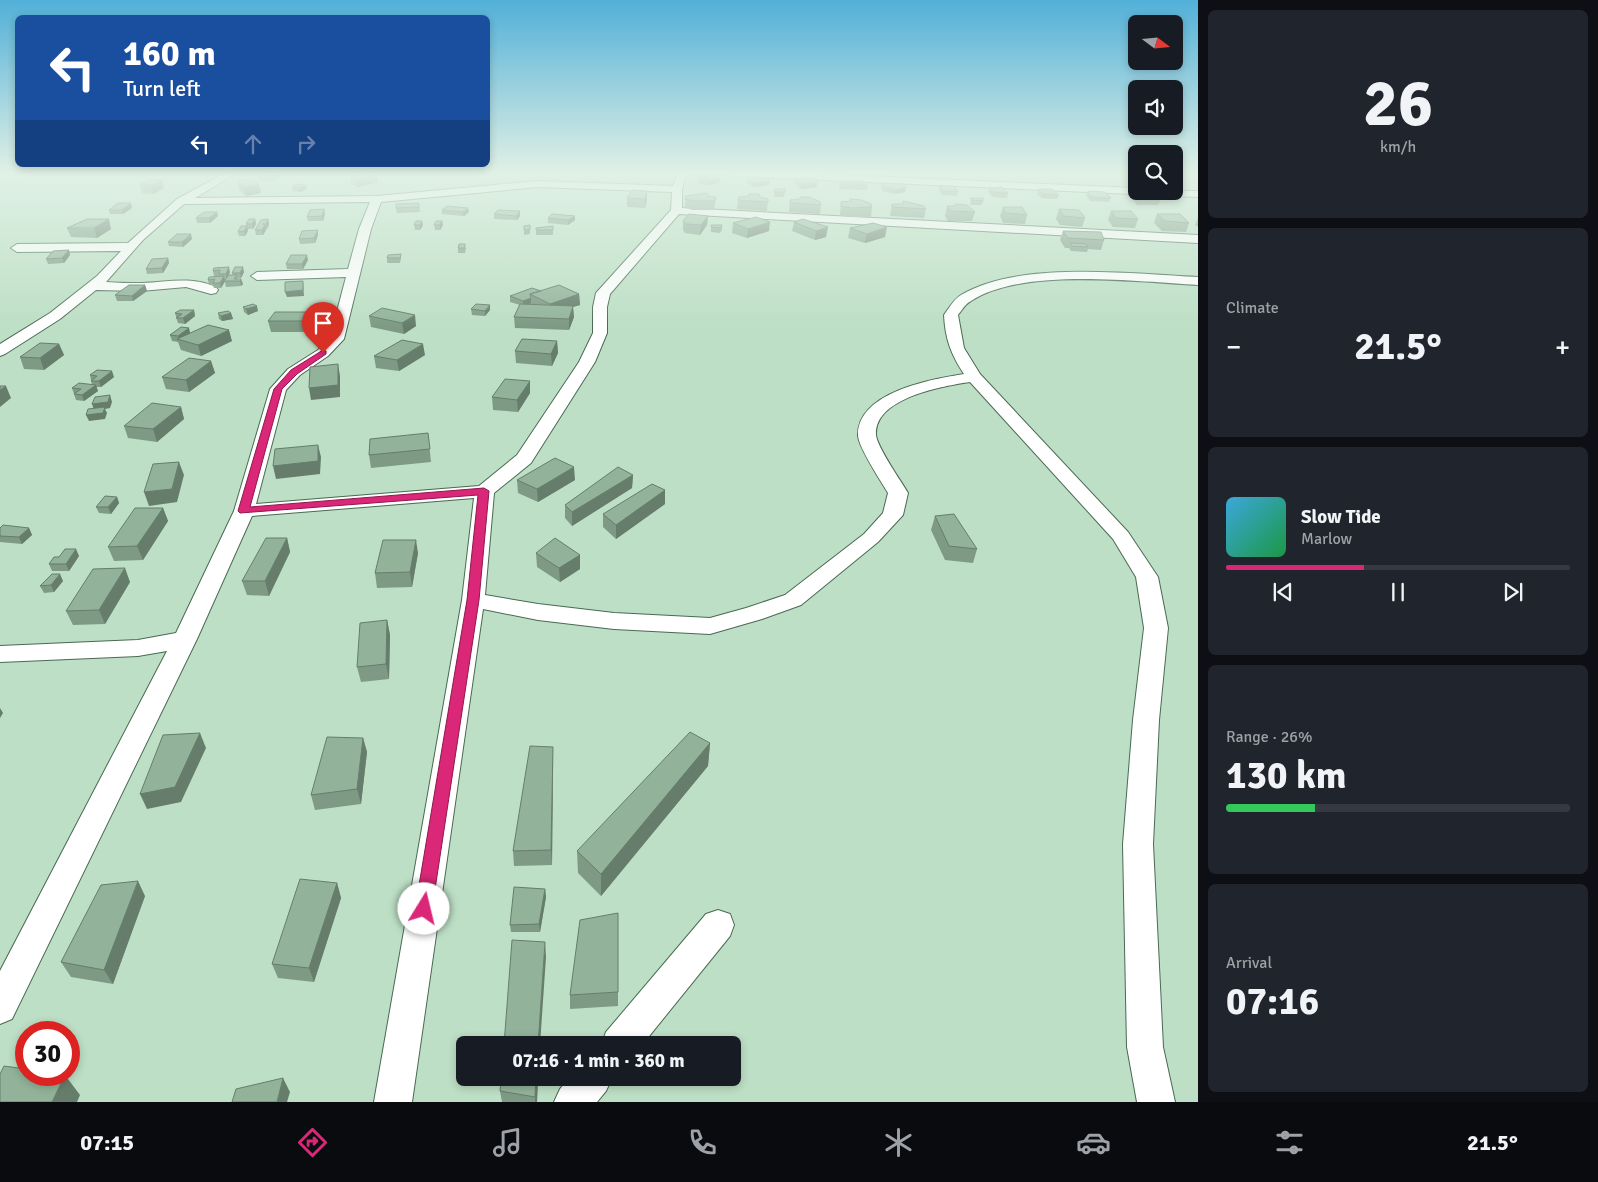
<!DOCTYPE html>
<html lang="en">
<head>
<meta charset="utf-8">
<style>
	:root { --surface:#171b24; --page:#20242c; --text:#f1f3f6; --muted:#9ea1a6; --line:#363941; --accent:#db2777 }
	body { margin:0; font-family:Signika,sans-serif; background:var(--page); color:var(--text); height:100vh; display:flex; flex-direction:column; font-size:19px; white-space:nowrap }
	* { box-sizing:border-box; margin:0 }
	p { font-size:16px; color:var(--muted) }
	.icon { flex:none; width:28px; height:28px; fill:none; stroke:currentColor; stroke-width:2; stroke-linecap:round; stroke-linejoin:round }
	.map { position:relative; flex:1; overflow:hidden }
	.side { display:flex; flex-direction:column; gap:10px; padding:10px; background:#0d0f14; width:400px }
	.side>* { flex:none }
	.banner { position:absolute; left:15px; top:15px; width:475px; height:152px; border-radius:8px; box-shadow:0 2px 8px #0003; background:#1a4fa0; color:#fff; overflow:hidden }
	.needle { width:32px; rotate:106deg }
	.controls { position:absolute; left:1128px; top:15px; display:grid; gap:10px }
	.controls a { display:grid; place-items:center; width:55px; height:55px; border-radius:8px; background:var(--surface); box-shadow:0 2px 8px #0003; font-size:25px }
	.speed { position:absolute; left:15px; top:1021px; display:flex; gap:10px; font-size:25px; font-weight:700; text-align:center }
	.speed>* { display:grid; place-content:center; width:65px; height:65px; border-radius:50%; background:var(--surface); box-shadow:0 2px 8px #0003; line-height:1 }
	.speed .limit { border:8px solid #d22; background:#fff; color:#111 }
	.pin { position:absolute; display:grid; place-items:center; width:42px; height:42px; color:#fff; margin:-51px -21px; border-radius:50% 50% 50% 0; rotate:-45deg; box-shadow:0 0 5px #0007 }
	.pin .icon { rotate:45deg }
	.me { position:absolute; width:55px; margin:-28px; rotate:9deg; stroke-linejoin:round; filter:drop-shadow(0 0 4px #0008) }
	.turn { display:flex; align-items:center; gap:18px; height:105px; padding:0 25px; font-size:22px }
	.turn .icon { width:65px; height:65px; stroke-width:2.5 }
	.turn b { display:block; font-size:35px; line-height:42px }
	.lanes { display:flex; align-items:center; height:48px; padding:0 25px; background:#0003; justify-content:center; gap:25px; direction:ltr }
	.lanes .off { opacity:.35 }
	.big { font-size:38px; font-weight:700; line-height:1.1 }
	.side .tile { flex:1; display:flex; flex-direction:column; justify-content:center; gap:8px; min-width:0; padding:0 18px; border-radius:8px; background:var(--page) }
	.side .dial { align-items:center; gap:0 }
	.dial b { font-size:65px; line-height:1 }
	.song { display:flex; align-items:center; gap:15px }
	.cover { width:60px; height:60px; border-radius:8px; background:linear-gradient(135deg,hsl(200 70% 55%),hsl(140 70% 35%)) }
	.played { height:5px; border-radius:2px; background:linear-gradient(90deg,var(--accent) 40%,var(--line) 40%) }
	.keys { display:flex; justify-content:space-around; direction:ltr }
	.heat { display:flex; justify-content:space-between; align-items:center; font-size:28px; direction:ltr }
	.charge { height:8px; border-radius:4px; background:linear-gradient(90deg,#34c759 26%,var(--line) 0) }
	.trip { position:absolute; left:456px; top:1036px; width:285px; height:50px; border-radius:8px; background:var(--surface); box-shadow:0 2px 8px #0003; font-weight:700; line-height:50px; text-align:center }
	.tabs { display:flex; height:80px; justify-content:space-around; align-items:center; background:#090b0e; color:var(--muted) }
	.tabs .icon { width:35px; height:35px }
	.tabs .selected { color:var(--accent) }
	.tabs b { font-size:22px; color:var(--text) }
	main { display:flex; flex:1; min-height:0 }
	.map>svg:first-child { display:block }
</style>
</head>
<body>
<main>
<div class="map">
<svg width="1198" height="1102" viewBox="0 0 1198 1102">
	<rect width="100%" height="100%" fill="#bddfc5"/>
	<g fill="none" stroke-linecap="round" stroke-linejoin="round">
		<g stroke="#4a6952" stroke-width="2">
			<path id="minor" d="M225 173H237L195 198 377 196 538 181 673 186 678 174 694 173 685 178 682 189V208L1198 235V243L679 214 610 294 607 307V333L595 362 531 463 494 493 485 595 538 604 614 613 710 618 746 608 785 595 864 534 883 513 888 493C881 481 858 447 858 435 858 392 932 379 964 374 951 355 945 338 944 315 949 308 954 299 961 295 1019 260 1132 274 1198 277V285C1137 282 1023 267 971 301 965 304 962 310 958 315L964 348 980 374 1128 532 1158 577 1168 628 1159 720 1153 844 1163 1047 1175 1102H1137L1127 1047 1123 844 1133 720 1144 628 1136 577 1113 539 970 382C943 386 874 398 876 435 877 447 901 481 908 493L903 515 878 542 801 605 762 619 710 634 614 629 538 620 483 609 412 1102H374L462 600 474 498 252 516 197 639 12 1019 0 1024V971L167 651 138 656 0 662V646L138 640 176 633 234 511 270 389 288 369 318 350 330 338 346 277 257 280 251 276 257 272 348 269 359 229 370 202 184 204 143 240 106 282C118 283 130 283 142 283 168 282 191 276 216 287L218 290 216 293 211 294 186 287 141 291 96 290 60 319 5 354 0 356V344L50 313 97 276 121 251 17 252 11 248 17 244 128 243 177 199ZM538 187 672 192 671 210 596 293 593 307V333L579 362 517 455 479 486 256 504 286 390 300 375 328 356 344 339 371 229 381 202Z
				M728 173H799L1136 188V191H1198V197L733 176Z
				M718 910 730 914 734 925 730 936 642 1045H601L606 1032 706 914Z
				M569 1078H612L606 1091 597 1102H554L560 1089Z"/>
		</g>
		<use href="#minor" fill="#fff" fill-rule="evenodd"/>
	</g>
	<path fill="#7e9a84" d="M167 173H196L191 176 168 175Z
		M257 173H281L282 176 272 181 259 180Z
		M698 175H721L720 180 719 183 708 185H703L698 182Z
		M350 176 378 182 358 187 351 184Z
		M747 177 770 178 769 185 753 187 748 184 747 181Z
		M794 178 818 179 817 187 801 189 794 183Z
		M162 180 164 188 154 194 142 193 140 185Z
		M237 181 259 185 261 193 246 196 239 190Z
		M840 181 867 185V190L839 189Z
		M882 183 905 192 895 194 883 191 881 187Z
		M297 184 307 189 300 192 293 191 292 187Z
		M939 186 958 191 957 196 942 195 939 190Z
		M989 188 1008 193 1007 198 992 197 988 192Z
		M775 189H786L784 197H774Z
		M1038 189 1059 195 1057 199 1042 198 1037 194Z
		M1135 189H1136V191H1157L1162 196 1158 205H1137L1132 198Z
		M632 190 647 200 645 208 627 207V198Z
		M1088 191 1111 198 1109 202 1090 201 1086 195Z
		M708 196 716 197 714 210H693L685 208V199Z
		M760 197 768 199 767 211 737 209 738 200Z
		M971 198 983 201 982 205H970Z
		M850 199 872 207 871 217H849L840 215 841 202H850Z
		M790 200 821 205 820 214 789 212Z
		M419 203 420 212 397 213 396 208Z
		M892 204H903L926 209 924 218 890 216Z
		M947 206 975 212 972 221H948L945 216Z
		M1003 207 1027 215 1025 224 1003 223 1000 216Z
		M132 208 123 214H110L109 210Z
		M324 209 325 214 323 221H308L307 217Z
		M1059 209 1085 218 1082 227 1060 225 1056 219Z
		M442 210 469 212 464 216 442 214Z
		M1111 211 1138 219 1135 228 1113 227 1108 220Z
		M217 212 218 216 210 223H197L196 218Z
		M494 214 520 216 517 220 494 219Z
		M1157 214 1189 223 1186 232 1162 231 1154 223Z
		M708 216 707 225 700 235 685 233 683 230V221Z
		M1198 217V227L1195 225Z
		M548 218 575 220 568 225 548 223Z
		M255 219 256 224 253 229H248V231L245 236H239L238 232 246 226V224Z
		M268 219 269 224 267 229H266V230L263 235H256L255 230Z
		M803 219 826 237 815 240 792 231 794 222Z
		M442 221 443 225 440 230H435L434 225Z
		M733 223 769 231 747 238 732 233Z
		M414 225H423L420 230H415Z
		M530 225V234L524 235V230Z
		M711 225H722V230L720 233 711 232Z
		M553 226V235H536V228Z
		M67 228 111 229 97 238 71 237Z
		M850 228 885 237 865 243 848 238Z
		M1063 231 1104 240 1101 250 1088 249 1087 252 1071 251 1069 248H1065L1060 240Z
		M318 235 315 243 300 244 299 239Z
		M192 239 183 247 169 246 168 242Z
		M458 248H466L465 253H458Z
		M401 254V259L400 263H387V258Z
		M70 255 64 263 48 264 46 259Z
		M168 258 169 263 163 273 147 274 146 269Z
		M308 260 303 269H287L286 264Z
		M214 268 230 272 228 276 233 275 232 273 244 272 241 278H237L238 279H241L243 284 241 286 226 287 225 282 221 288H214L213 285H209L208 280 214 276 213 271Z
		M145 285 147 291 133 301H117L115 295Z
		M541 291 579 294 580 305 573 307 574 317 569 330 515 328 514 317 520 305 510 302V296Z
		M490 305V310L485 316 472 315 471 309Z
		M243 307 258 311 248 315 244 312Z
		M194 310 195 316 185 324 178 323 175 313Z
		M310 312 313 323 306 332H271L268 321Z
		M218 313H231L233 319 222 321 219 319Z
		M369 316 416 326 404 334 371 327Z
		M189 328 190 333 232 341 201 356 181 350 178 342 172 341 170 335Z
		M557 341 558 353 552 366 516 363 515 351Z
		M59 344 64 355 44 370 24 369 20 357Z
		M425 355 399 371 376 368 374 356Z
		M211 361 215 373 189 392 166 389 162 377Z
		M90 375 114 377 101 387H96L98 391 84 401 76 400 72 388 92 385Z
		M530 393 518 412 493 410 492 397Z
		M181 407 184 419 157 442 128 438 124 426Z
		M428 433 431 462 371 468 369 455Z
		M633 475 632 488 572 526 565 518V505Z
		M517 480H575L538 502 518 493Z
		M117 497 119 503 111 514 99 513 96 507Z
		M665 504 616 539 603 527V514Z
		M163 508 168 521 143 560 114 561 108 547Z
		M935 516 977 549 973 563 945 560 931 530Z
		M0 528H29L32 535 22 544 0 542Z
		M287 538 290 552 269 596 247 595 242 581Z
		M418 553 412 587 377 588 375 573Z
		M536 553 580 555V569L560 582 537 567Z
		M79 556 69 571H52L49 564Z
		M63 581 54 592 44 593 40 586Z
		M130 582 105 624 73 625 66 611Z
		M387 620 390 635 389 679 361 682 357 667Z
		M363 738 367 752 361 804 315 810 311 795Z
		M710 743 708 766 601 896 578 873 577 851Z
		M553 762 552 865 514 866 513 851Z
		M337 883 341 898 314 982 278 978 272 964Z
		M545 889 546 897 540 932H511L510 925Z
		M145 896 113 984 71 977 61 962Z
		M618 992V1006L570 1009V995Z
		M538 1078 537 1102H502L500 1091Z"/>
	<path fill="#667d6c" d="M271 173H281L282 176 272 181Z
		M377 174 378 182 358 187 357 179Z
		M721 175 720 180 719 183 708 185 709 181Z
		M770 178 769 185 753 187V183Z
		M162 180 164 188 154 194 151 185Z
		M817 183V187L801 189 802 184Z
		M259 185 261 193 246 196 244 187Z
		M306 185 307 189 300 192 299 187Z
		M906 187 905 192 895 194 896 190Z
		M647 191V200L645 208V199Z
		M131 203 132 208 123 214 122 210Z
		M468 208 469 212 464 216 463 212Z
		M324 209 325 214 323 221 322 216Z
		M520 211V216L517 220 516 216Z
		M217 212 218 216 210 223 209 218Z
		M575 216V220L568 225V220Z
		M708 216 707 225 700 235 701 225Z
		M109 219 111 229 97 238 94 228Z
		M255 219 256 224 253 229 252 224Z
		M268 219 269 224 267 229 266 224Z
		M422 221 423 225 420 230V225Z
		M442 221 443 225 440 230V225Z
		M770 222 769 231 747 238 748 229Z
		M265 225 266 230 263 235 262 230Z
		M247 226 248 231 245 236 244 231Z
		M828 227 826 237 815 240 816 231Z
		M887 227 885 237 865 243 867 234Z
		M318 230V235L315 243 314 238Z
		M191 234 192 239 183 247 182 242Z
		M69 250 70 255 64 263 62 258Z
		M307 255 308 260 303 269 302 264Z
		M168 258 169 263 163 273 162 268Z
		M229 267 230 272 227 279 226 274Z
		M243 267 244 272 241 278 240 273Z
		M224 276 225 281 221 288 220 283Z
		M241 279 243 284 241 286 240 281Z
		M303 281 304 296 287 297 285 292Z
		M145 285 147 291 133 301 132 296Z
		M579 294 580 305 573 307 574 317 569 330V319L551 314 550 304Z
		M531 298V303L523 306V301Z
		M490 305V310L485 316V311Z
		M257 306 258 311 248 315 246 309Z
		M194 310 195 316 185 324 183 318Z
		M310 312 313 323 306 332 304 321Z
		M231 313 233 319 222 321 221 316Z
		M415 315 416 326 404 334 402 323Z
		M189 328 190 334 179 339 178 336Z
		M229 330 232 341 201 356 198 345Z
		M557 341 558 353 552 366 551 354Z
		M59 344 64 355 44 370 40 358Z
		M423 344 425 355 399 371 397 360Z
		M211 361 215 373 189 392 186 380Z
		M338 364 340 376V397L311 400 309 388Z
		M112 371 114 377 101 387 99 381Z
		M530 381V393L518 412 517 400Z
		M96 385 98 391 84 401 82 395Z
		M6 386 11 398 0 407V390Z
		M110 395 112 402 110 408 105 409 107 413 105 419 89 421 86 415 94 410 92 404Z
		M181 407 184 419 157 442 153 429Z
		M318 445 321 457 320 474 276 479 273 466Z
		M179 462 184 475 177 502 149 506 144 492Z
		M574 467 575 480 538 502 537 489Z
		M633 475 632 488 572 526V512Z
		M665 490V504L616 539V525Z
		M117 497 119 503 111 514 108 507Z
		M163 508 168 521 143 560 137 546Z
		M29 528 32 535 22 544 19 537Z
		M287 538 290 552 269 596 265 581Z
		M416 540 418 553 412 587 410 572Z
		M76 549 79 556 69 571 66 564Z
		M580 555V569L560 582 559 568Z
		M125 568 130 582 105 624 99 610Z
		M60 574 63 581 54 592 51 585Z
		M387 620 390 635 389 679 386 664Z
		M0 708 3 713 0 718Z
		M200 733 206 748 181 802 147 809 140 794Z
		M363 738 367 752 361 804 357 789Z
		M710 743 708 766 601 896V874Z
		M553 747V762L552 865 551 850Z
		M138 881 145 896 113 984 104 970Z
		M337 883 341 898 314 982 309 968Z
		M545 889 546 897 540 932 539 924Z
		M545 942 546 957 540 1045H538Z
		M65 1075 80 1095 77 1102H52Z
		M283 1078 290 1092 287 1102H277Z
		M536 1078H538L537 1102H535V1097Z"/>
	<path fill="#92b39a" stroke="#667d6c" d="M362 173H375L377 174 357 179 350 176Z
		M698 175H721L719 179 709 181 703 180 699 178Z
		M747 177 770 178 769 181 753 183 748 180Z
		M794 178 818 179 817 183 802 184Z
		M151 179 162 180 151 185H140Z
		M252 179 259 185 244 187 237 181Z
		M840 181H863L867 185H840Z
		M882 183 905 184 906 187 896 190 884 186Z
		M297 184 306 185 299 187H292Z
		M939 186H953L958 191H943Z
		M1002 187 1008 193 993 192 989 188Z
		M775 189H786L784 192H774Z
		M1038 189H1052L1059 195 1043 194Z
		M632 190 647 191 645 199 627 198Z
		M1088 191 1105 192 1111 198 1091 197Z
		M1137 191H1157L1162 196H1140Z
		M707 193 708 196 716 197 715 201H694L685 199 686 196Z
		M749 194H759L760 197 768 199V202L738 200 739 197 749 196Z
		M800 197H810L820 202 821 205 790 203V200L800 199Z
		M971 198H983V201L971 200Z
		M850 199 861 200 871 204 872 207 851 208 841 206V202L851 201Z
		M903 201 924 206 926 209 892 207V204H903Z
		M118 203H131L122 210H109Z
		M419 203V207L396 208V204Z
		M955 204 967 205 975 212 950 211 947 206H955Z
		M447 206 468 208 463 212 442 210Z
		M1003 207H1022L1027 215 1005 213Z
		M324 209 322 216 307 217 310 210Z
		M1059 209 1079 210 1085 218 1063 216Z
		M498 210 520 211 516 216 494 214Z
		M1111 211H1131L1138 219 1116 218Z
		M204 212H217L209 218H196Z
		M552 214 575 216 568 220 548 218Z
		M689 214 708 216 701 225 686 224 683 221Z
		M1157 214H1180L1189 223 1165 221Z
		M756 217 770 222 748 229 733 223Z
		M87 219H109L94 228H67Z
		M249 219H255L252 224H246Z
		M268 219 266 224H263L265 225 262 230H255L261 220Z
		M803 219 828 227 816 231 794 222Z
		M416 221H422L420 225H414Z
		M436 221H442L440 225H434Z
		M873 223 887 227 867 234 850 228Z
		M530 225V230H524V226Z
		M711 225H722L721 228 711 227Z
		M241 226H247L244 231 238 232Z
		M553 226V230H536V228Z
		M318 230 314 238 299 239 302 231Z
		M1063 231 1101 232 1104 240 1068 238Z
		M177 234H191L182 242H168Z
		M1070 243 1085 244 1088 247 1072 246Z
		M459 244H465V248H458Z
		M69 250 62 258 46 259 53 251Z
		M401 254 400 258H387L388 255Z
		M291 255H307L302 264H286Z
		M168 258 162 268 146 269 152 259Z
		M229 267 226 274H219L220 270 213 271 214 268Z
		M235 267H243L240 273H232Z
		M229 275H237L234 279H241L240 281H224Z
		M224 276 220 283H213L215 279 208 280 209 277Z
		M303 281V290L285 292V282Z
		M129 285H145L132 296 115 295Z
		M559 285 579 294 550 304 530 294Z
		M532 288 541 291 530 294 531 298 523 301 510 296Z
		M253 304 257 306 246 309 243 307Z
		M476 304 490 305 485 311 471 309Z
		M520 304 573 306 569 319 514 317Z
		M382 308 415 315 402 323 369 316Z
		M180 310H194L183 318H176L182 314 175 313Z
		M228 311 231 313 221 316 218 313Z
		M275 312H310L304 321H268Z
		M208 325 229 330 198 345 177 339Z
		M181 327 189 328 178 336 170 335Z
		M522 339 557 341 551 354 515 351Z
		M402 340 423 344 397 360 374 356Z
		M40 343 59 344 40 358 20 357Z
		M189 358 211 361 186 380 162 377Z
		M338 364V385L309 388 310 367Z
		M97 370 112 371 99 381H91L97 376 90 375Z
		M505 379 530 381 517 400 492 397Z
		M79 383 96 385 82 395 74 394 81 389 72 388Z
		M0 386H6L0 390Z
		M110 395 108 402 92 404 95 397Z
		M152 403 181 407 153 429 124 426Z
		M105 407 103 413 86 415 88 409Z
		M428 433 430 449 369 455 370 439Z
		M318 445V461L273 466 275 449Z
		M555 458 574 467 537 489 517 480Z
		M179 462 172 489 144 492 153 464Z
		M618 467 633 475 572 512 565 505Z
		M652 484 665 490 616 525 603 514Z
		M105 496 117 497 108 507H96Z
		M135 508H163L137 546 108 547Z
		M954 514 977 549 949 546 935 516Z
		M3 525 29 528 19 537 0 536V528Z
		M266 538H287L265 581H242Z
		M555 538 580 555 559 568 536 553Z
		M383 540H416L410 572 375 573Z
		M65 549H76L66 564H49L54 557H59Z
		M125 568 99 610 66 611 93 569Z
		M52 574H60L51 585 40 586Z
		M387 620 386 664 357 667 360 623Z
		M690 732 710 743 601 874 577 851Z
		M200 733 175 787 140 794 163 735Z
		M327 737 363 738 357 789 311 795Z
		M530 746 553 747 551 850 513 851Z
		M300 879 337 883 309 968 272 964Z
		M138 881 104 970 61 962 101 885Z
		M514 887 545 889 539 924 510 925Z
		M618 913V992L570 995 580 920Z
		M512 940 545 942 538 1045H504Z
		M4 1066 26 1069V1075H65L52 1102H0V1074Z
		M283 1078 277 1102H232L236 1089Z
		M501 1078H536L535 1097 500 1091Z"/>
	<linearGradient id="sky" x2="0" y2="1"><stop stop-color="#52b0d8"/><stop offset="0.53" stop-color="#e1f1e5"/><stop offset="1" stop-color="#e1f1e5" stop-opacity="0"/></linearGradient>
	<rect width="1198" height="327" fill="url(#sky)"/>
	<path fill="#db2777" stroke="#8e194d" d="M323 350 326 351V354L297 374 282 389 250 507 484 488 489 491 479 600 432 909 430 914 424 917 418 914 415 909 467 600 478 495 240 513 238 511 274 389 291 370Z"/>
</svg>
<div class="controls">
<a><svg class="needle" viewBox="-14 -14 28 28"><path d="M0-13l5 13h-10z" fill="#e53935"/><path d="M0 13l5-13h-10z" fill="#9ea1a6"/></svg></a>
<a><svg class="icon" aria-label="sound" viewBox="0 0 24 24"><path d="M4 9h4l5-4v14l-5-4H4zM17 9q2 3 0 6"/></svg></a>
<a><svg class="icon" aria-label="search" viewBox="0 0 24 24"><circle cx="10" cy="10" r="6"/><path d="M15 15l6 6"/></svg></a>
</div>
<div class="speed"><div class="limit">30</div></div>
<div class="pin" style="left:323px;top:353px;background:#d93025"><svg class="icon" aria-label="arrive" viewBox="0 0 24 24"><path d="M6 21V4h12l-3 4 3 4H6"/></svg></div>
<svg class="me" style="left:424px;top:909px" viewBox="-20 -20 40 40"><circle r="19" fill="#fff"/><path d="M0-13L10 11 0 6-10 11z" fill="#db2777"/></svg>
<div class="trip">07:16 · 1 min · 360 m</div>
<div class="banner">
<div class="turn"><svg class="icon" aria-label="left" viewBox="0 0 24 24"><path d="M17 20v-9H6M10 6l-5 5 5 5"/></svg><div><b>160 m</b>Turn left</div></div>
<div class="lanes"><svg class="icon" aria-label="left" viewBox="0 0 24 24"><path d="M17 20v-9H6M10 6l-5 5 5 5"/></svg><svg class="icon off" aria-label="ahead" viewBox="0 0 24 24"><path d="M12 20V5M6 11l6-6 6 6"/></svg><svg class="icon off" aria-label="right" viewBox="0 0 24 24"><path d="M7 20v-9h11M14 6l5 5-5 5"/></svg></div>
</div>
</div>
<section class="side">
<div class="tile dial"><b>26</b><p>km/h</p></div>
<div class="tile"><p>Climate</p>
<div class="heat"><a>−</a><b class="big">21.5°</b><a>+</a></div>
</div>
<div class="tile">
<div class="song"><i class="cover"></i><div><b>Slow Tide</b><p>Marlow</p></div></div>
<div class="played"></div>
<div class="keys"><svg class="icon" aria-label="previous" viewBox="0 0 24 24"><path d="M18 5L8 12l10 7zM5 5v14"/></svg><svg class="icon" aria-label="pause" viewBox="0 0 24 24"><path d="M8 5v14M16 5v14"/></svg><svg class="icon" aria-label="next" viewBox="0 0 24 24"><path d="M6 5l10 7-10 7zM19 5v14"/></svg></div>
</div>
<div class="tile"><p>Range · 26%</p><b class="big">130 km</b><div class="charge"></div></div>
<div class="tile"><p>Arrival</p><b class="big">07:16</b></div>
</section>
</main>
<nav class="tabs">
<b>07:15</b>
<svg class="icon selected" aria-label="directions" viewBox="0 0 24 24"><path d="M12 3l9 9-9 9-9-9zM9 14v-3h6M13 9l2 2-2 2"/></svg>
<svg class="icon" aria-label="music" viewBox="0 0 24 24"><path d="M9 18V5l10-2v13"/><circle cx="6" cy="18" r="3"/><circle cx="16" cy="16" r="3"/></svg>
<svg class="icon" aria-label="phone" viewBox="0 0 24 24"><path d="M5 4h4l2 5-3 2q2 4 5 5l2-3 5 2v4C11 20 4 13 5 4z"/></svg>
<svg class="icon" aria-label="climate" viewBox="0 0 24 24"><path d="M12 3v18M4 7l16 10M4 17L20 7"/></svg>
<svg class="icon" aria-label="car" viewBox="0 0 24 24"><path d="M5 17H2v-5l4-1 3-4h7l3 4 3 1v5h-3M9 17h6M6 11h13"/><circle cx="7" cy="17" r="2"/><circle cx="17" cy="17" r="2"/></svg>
<svg class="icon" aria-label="filters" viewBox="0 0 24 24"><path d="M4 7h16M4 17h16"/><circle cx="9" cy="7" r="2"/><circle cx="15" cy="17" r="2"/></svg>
<b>21.5°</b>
</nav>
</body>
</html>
